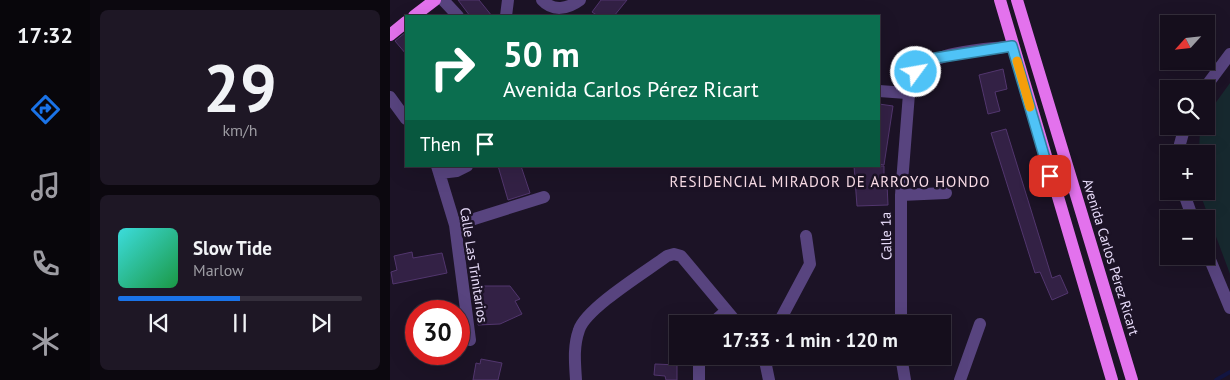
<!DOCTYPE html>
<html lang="en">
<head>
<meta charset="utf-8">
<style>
	:root { --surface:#150e1c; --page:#1e1725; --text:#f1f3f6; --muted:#9d9ca3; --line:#342e3b; --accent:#1a73e8 }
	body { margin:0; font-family:"PT Sans",sans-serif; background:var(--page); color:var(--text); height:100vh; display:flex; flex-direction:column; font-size:19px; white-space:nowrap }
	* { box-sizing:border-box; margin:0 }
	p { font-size:16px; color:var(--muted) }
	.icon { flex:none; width:28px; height:28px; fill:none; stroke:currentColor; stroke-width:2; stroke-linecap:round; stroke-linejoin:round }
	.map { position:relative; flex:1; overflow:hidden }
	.sheet { display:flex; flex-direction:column; gap:10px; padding:10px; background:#0c080f; width:300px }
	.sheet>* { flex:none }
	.guide { position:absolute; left:15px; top:15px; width:475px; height:152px; border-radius:0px; box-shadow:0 5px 20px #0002,0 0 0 1px var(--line); background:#0b6e4f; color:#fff; overflow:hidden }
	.needle { width:32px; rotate:243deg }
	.tools { position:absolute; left:770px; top:15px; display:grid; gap:10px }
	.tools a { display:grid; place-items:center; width:55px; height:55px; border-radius:0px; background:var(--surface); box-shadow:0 5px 20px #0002,0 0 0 1px var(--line); font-size:25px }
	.speed { position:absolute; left:15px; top:300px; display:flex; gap:10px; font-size:25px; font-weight:700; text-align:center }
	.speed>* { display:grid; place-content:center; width:65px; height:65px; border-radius:50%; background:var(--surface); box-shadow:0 5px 20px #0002,0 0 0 1px var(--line); line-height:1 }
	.speed .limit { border:8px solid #d22; background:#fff; color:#111 }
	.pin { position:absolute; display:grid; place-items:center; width:42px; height:42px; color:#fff; margin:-21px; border-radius:10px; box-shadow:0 2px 8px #0006 }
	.me { position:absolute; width:55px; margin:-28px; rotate:58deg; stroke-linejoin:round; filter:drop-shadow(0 0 4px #0008) }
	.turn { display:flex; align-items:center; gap:18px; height:105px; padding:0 15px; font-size:22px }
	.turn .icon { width:65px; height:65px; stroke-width:2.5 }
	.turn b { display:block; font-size:35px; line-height:42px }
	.then { display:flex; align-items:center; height:48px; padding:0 15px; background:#0003; gap:10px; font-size:19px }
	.sheet .widget { flex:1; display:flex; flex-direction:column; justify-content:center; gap:8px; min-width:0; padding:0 18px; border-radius:8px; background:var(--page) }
	.sheet .dial { align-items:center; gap:0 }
	.dial b { font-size:65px; line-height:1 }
	.song { display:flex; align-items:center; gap:15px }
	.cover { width:60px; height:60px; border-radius:8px; background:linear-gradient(135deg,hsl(180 70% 55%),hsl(140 70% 35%)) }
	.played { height:5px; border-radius:2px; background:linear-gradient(90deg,var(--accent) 50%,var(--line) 50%) }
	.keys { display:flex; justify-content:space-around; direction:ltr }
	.trip { position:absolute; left:279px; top:315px; width:282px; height:50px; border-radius:0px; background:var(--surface); box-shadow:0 5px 20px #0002,0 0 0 1px var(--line); font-weight:700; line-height:50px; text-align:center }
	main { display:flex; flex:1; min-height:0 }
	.tabs { display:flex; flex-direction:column; width:90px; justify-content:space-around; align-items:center; background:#08060b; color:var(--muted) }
	.tabs .icon { width:35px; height:35px }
	.tabs .selected { color:var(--accent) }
	.tabs b { font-size:22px; color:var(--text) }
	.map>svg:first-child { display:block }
</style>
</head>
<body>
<main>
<nav class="tabs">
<b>17:32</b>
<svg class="icon selected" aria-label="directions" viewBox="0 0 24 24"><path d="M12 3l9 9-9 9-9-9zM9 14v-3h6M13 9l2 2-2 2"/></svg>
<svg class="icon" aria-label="music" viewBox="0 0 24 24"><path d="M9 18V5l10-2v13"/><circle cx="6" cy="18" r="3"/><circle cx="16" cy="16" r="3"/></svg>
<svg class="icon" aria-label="phone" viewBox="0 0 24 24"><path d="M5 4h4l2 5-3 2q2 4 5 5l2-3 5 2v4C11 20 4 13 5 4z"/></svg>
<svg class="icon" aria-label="climate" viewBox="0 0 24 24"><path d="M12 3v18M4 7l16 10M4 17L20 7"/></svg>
</nav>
<section class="sheet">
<div class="widget dial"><b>29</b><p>km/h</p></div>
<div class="widget">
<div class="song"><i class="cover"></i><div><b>Slow Tide</b><p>Marlow</p></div></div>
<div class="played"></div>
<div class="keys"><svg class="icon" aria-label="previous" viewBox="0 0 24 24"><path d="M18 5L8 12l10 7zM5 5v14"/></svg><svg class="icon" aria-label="pause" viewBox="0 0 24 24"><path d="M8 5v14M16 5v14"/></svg><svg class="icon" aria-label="next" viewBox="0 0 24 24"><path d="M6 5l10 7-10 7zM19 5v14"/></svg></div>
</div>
</section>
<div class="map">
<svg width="840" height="380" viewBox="0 0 840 380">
	<rect width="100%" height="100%" fill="#1c1326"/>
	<path fill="#17292f" d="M840 83V274L809 191H816V154H809L810 126H816V116Z"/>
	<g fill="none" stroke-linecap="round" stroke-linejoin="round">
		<path stroke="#121541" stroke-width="4" d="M826 380 840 372"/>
	</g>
	<path fill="#332145" stroke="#52366e" d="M68 0H89L102 16H80Z
		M211 0H237L224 16H208L202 12Z
		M16 32V54L5 41Z
		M613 69 617 89 605 92 610 111 598 114 589 75Z
		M489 104 503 106 494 165 489 164Z
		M616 129 662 278 670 275 678 293 662 300 650 272 645 273 601 133Z
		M108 166H131L140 193 118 200Z
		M464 166H494V184H497L498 205 467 206Z
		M22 252 23 258 52 253 57 273 3 284 1 272 7 270 4 256Z
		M87 286H120L130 299 125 301 132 314 110 324 88 325Z
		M91 359 112 363 108 380H83L86 363 90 364Z
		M265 364 287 365V380H276L275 376 264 375Z"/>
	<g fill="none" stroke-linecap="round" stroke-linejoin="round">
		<path stroke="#58447f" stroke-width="12" d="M53 0 68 16
			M152 0C163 12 178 9 190 0
			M116 16 118 0
			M814 89 840 54
			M489 91 517 93
			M0 97 16 119
			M790 154V144L795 126
			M47 166 65 225 80 340
			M50 173 67 171 77 166
			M793 191 803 219
			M511 195 556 193
			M65 225 154 197
			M816 250 840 308
			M321 324 336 311
			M388 324 420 264 416 236
			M511 324V195L520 81C540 49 588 51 622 46
			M309 356V380
			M374 356 379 380
			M511 356 515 380
			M186 380C185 363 183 347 189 330 196 308 257 271 277 256L284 254 291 256 348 324
			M570 380 590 324"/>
		<path stroke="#e372ed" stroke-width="12" d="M610 0 722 380
			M627 0 742 380
			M24 16 45 0
			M0 35 16 22"/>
	</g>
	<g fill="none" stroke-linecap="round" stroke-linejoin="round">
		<g stroke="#337fa1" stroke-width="12">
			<path id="route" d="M526 72 546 58 622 46 660 176"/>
		</g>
		<use href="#route" stroke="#4fc3f7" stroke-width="9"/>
		<path stroke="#f59e0b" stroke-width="9" d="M627 61 640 107"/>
	</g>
	<g text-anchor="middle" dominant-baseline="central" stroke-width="5" stroke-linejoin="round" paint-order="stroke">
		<g font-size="14" fill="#e9ddfb" stroke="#1c1326">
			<text transform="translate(496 236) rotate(-91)">Calle 1a</text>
			<text transform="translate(721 257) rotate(73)">Avenida Carlos Pérez Ricart</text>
			<text transform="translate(84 265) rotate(81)">Calle Las Trinitarios</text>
		</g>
		<g font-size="15" letter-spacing="1" fill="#fbdee8" stroke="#1c1326">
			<text x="440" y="181">RESIDENCIAL MIRADOR DE ARROYO HONDO</text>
		</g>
	</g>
</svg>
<div class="tools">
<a><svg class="needle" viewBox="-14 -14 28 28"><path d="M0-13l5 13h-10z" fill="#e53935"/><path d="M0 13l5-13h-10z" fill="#9d9ca3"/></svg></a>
<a><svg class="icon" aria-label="search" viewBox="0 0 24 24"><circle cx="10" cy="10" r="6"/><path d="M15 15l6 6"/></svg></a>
<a>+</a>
<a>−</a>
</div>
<div class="speed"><div class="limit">30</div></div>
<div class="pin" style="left:660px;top:176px;background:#d93025"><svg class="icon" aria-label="arrive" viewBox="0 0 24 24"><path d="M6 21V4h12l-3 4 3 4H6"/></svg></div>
<svg class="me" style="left:526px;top:72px" viewBox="-20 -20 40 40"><circle r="17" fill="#4fc3f7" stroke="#fff" stroke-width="3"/><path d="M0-11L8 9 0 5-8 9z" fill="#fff"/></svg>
<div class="trip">17:33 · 1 min · 120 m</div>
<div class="guide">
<div class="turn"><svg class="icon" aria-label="right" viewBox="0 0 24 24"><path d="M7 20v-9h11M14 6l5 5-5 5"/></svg><div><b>50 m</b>Avenida Carlos Pérez Ricart</div></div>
<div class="then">Then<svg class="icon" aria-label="arrive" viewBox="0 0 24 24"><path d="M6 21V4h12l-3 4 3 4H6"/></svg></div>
</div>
</div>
</main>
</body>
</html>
